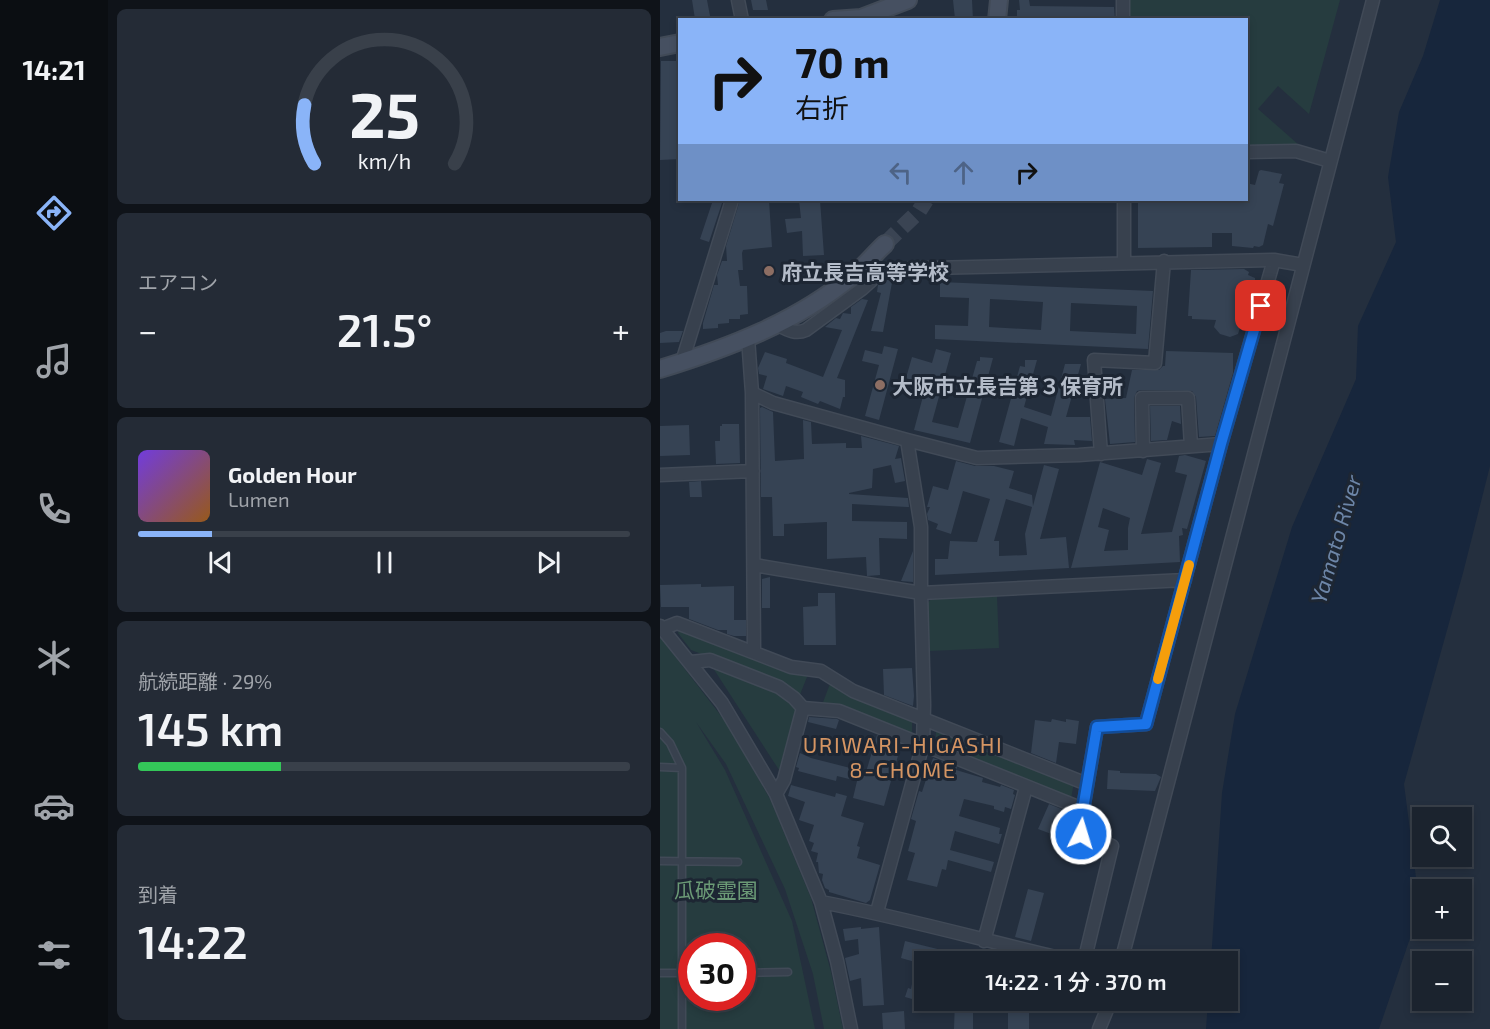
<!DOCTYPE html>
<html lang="ja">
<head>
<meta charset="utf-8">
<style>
	:root { --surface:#1b232e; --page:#242b36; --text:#f1f3f6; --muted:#a0a4aa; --line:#39404a; --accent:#8ab4f8 }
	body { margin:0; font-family:"Exo 2","Noto Sans JP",sans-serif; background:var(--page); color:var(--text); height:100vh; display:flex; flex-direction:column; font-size:22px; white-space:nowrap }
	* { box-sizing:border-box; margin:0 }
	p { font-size:20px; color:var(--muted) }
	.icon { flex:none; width:33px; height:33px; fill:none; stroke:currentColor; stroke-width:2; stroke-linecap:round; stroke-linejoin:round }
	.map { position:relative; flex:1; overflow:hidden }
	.panel { display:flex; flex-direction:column; gap:9px; padding:9px; background:#0f1319; width:552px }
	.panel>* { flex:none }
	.top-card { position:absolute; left:18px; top:18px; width:570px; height:183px; border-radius:0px; box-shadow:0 3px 9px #0003,0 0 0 2px var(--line); background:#8ab4f8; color:#111; overflow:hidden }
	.buttons { position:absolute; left:752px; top:807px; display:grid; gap:12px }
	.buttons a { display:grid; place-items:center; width:60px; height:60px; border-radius:0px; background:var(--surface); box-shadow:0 3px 9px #0003,0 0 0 2px var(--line); font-size:30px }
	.speed { position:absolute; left:18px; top:933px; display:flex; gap:12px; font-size:30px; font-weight:700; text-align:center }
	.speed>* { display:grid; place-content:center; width:78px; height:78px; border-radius:50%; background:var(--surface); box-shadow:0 3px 9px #0003,0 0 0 2px var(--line); line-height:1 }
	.speed .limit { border:9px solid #d22; background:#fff; color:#111 }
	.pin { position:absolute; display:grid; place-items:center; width:51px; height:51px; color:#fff; margin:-26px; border-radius:12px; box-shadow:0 3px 9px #0006 }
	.me { position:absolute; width:66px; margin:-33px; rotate:5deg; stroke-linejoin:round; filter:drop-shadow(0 0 4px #0008) }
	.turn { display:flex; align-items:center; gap:21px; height:126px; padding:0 18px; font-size:27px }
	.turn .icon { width:78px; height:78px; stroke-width:2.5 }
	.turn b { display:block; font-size:42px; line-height:51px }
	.lanes { display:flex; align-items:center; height:57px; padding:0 18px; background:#0003; justify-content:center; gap:30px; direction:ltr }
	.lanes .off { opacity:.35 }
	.big { font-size:45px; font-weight:600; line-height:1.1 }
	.panel .card { flex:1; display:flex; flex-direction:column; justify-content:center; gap:9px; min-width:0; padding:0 21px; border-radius:9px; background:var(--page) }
	.panel .dial { align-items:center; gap:0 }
	.dial svg { height:156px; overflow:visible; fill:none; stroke:var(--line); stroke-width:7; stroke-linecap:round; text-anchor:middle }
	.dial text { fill:var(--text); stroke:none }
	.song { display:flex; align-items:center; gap:18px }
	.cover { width:72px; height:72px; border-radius:9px; background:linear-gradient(135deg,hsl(260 70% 55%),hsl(30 70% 35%)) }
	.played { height:6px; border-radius:3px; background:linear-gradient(90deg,var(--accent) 15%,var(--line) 15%) }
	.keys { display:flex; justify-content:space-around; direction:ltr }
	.heat { display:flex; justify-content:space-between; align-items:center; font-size:33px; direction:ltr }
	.charge { height:9px; border-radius:4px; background:linear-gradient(90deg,#34c759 29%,var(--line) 0) }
	.trip { position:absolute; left:254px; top:951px; width:324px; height:60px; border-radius:0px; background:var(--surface); box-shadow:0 3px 9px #0003,0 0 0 2px var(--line); font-weight:600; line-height:60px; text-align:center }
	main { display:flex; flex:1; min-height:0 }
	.dock { display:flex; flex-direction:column; width:108px; justify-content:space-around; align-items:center; background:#0b0e12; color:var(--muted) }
	.dock .icon { width:42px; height:42px }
	.dock .active { color:var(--accent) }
	.dock b { font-size:27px; color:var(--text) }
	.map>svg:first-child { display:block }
</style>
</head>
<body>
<main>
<nav class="dock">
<b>14:21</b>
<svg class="icon active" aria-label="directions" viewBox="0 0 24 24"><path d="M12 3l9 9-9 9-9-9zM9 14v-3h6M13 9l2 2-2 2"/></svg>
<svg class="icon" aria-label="music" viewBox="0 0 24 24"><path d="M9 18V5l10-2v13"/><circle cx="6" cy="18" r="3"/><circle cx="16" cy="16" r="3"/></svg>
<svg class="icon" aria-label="phone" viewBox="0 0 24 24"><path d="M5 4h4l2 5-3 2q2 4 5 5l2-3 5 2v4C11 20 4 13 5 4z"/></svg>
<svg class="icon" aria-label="climate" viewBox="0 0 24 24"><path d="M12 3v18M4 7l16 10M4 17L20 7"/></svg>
<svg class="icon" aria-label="car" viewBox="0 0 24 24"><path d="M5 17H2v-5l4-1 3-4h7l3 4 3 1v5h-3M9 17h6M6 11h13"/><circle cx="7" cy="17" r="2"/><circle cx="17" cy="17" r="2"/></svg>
<svg class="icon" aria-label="filters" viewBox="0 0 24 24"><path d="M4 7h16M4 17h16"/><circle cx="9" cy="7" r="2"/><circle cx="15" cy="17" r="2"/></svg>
</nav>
<section class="panel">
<div class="card dial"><svg viewBox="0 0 100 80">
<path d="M14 69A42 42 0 1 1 86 69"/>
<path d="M14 69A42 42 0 0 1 9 39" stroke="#8ab4f8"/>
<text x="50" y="56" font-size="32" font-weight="700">25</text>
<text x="50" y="72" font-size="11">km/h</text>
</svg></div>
<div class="card"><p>エアコン</p>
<div class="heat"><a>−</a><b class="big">21.5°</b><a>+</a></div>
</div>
<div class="card">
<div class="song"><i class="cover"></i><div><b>Golden Hour</b><p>Lumen</p></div></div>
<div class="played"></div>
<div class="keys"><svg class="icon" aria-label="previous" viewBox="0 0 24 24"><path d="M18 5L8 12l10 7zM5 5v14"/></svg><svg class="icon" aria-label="pause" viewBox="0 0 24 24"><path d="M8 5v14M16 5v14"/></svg><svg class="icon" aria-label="next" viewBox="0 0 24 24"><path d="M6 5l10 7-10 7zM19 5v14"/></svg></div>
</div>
<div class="card"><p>航続距離 · 29%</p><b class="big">145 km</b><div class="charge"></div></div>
<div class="card"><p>到着</p><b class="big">14:22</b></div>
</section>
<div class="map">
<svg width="830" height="1029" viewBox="0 0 830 1029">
	<rect width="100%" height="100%" fill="#242f3e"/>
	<path fill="#263c3f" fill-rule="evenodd" d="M469 0H680L649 114 618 86 598 109 639 145 636 147 587 148 586 20 469 19Z
		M337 596 339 648 269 651 267 604 272 598Z
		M20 628 149 672 139 697 125 685 31 650 18 633Z
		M0 637 65 721 110 799 151 898 171 972 183 1029H164L153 974 125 889 66 764 36 722 65 770 132 921 155 1029H0ZM32 946H82V998H32Z
		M54 666 120 692 138 710 121 773 53 668Z
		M171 681 252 719V736L162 705Z
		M276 728 414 782 411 799 276 746Z"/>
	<path fill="#17263c" d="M780 0H830V466L803 573 744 784 760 909 719 1029H546L548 1001 567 1000V962L551 961 562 793 575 714 632 527 696 379 698 326 736 242 728 177 739 112 763 56Z"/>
	<path fill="#364354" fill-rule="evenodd" d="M32 0H47L50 16 35 19Z
		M91 0H106L108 10H93Z
		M293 0H312L313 20 295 19Z
		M359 0H369L370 6 454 7 455 20H357V10H360Z
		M1 61H20V159L0 160Z
		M601 170 622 174 619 183 624 184 613 226 608 224 603 245 599 247 594 246 593 248 572 246V233H552V247L478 248V200H503V202H586V183L595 185 599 171Z
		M53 200H63L49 242 40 239Z
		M80 200H109L112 247 83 250 82 253 83 270H78L80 286H87L88 314 80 315V319H69V323L58 324V328L43 329V323L54 285H58L57 275 62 261H67L66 246Z
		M139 200H160L164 255 143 256 142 231 127 233 125 219 141 218Z
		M584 269 589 272 588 275 595 278V281L578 334 570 337 560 334 554 327 556 320 532 319V316H528L531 270Z
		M227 277H233L223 332 211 331 221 293 217 292 218 285Z
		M280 282 493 291 488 349 275 339V325L308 326 309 298 280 297ZM330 299 383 302 381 330 329 327ZM411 303 477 306 476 334 410 331Z
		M202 299 208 300 177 378 185 380V397H183L180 409 160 401 158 404 141 397 143 392 126 386 123 396 103 389 107 376 99 374 98 368 105 352 127 359 126 363 163 377 182 330 165 327 176 318 180 319 183 313 191 314V307Z
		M6 331H23L19 342 0 343V333Z
		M224 346 238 349 219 420 205 416 219 365 202 361 205 350 222 354Z
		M276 349 291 353 272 422 298 428 317 361H320V357L333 358 310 443 254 430 266 385 246 378 252 357 272 363Z
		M506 351 573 353V373L555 436 539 437 536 397 532 391 482 390 477 391 474 398 475 442 450 444 445 399 466 398 472 370H499L503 366H505Z
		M365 360H377L364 407 391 416 405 364H421L406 417H430L432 441 414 440 415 445 384 444 388 427 361 418 354 446 339 442 360 366 365 367Z
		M490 406H520L521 424 512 421 507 440 491 441Z
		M102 407 113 412 115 461 144 459 143 420 151 422 152 444 186 443V448H202L201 436 239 446 235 459 241 458 245 481 235 483 231 465 213 469 212 488 189 493V494L248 498 249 507H247L192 504V521L247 522V539L219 538 220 575 207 576 206 557 167 559V522L124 524V536H113L112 497H101L100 408Z
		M62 424H79L80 463 56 464 55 441H60V426H62Z
		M29 425 30 455 0 456V426Z
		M525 455 546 461 527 529 522 528 523 535 519 536 520 562 411 568 440 462 482 475 487 459 501 463 481 534 512 532 527 475 515 472 519 456ZM443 508 470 518 468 528V550L444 551 449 530 438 527Z
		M296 461 315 466H334L354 471 349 488 372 495 373 506 384 465 399 469 380 539 406 537 409 568 275 575V559H288L290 541 317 542 330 499 303 491 291 534 276 529 278 524 268 520 267 514 270 507H267L273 486 288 490ZM346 499 372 507 365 534 367 555 339 556V541H334Z
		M41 481 42 497H30L29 482Z
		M253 551V582L241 581Z
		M110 577V608H102V579Z
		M41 584V587L74 586V620H86V636H74L67 634V630H58L29 619V607H1L0 585Z
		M158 593H175L176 645H144L143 607 158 606Z
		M252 668 254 696 253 706 224 695 223 669Z
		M149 717 177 719 179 720 176 729 148 722Z
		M392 719 406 722V719L419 721 416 744 399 742 396 763 371 753 375 720 391 722Z
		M217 735 241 745 224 806 193 798 197 781 177 776 176 781 138 771 139 768 136 767 140 753 151 758 206 772Z
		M273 758 297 767 296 770 323 778 322 782 340 787 341 785 354 790 353 794 355 795 351 809 345 807 344 812 334 809V806L304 799 299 816 340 828 339 834H342L339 844 295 831 290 850 334 862 331 872 288 860 286 870 282 869 277 887 247 880 255 853 248 851 256 821 251 819 259 791 262 792Z
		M448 770 460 771V773L496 774 501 777 495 791 447 789Z
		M131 785 175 797 176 793 187 796 181 816 204 823 197 846 200 847 197 858 220 865 210 900 206 903 169 892V890L165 888 162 880 163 874 159 873 158 862H156L158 853 151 851 154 843 149 841 154 825 139 820 145 802 128 796Z
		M389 804 411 813 407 827 411 829 410 841 378 829Z
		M368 889 384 893 371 941 355 937Z
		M201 927V929L219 927 224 1005 203 1006 201 978 190 981 185 958 199 954 198 939 185 941 183 929Z
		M245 941 318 959V962H264V987L259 1001 245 997 248 988 251 989 252 984 255 985 262 964 241 958Z
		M295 1000H313V1029H294Z
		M348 1006 369 1007V1029H348Z
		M244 1011 245 1029H223L222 1013Z"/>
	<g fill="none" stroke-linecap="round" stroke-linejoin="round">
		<path stroke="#3a4453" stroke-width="16" stroke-dasharray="16 8" stroke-linecap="butt" d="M225 244 259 211 266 200"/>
		<g stroke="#414a57" stroke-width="9">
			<path id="lane" d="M0 732 10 743 22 768V1029
				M0 767 22 768
				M0 861 78 862
				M0 973H32
				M82 973 128 972"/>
		</g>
		<g stroke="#414a57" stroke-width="15">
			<path id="street" d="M78 0 82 20
				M463 0V20
				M586 152 636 151 670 161
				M464 200V262
				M116 324C126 329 135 335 146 330L202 289 224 269 614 260 643 265
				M88 338 92 393 94 652
				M22 362 72 200
				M92 393 113 403 247 440 317 458 419 455 561 444
				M483 451 482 398H528L531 446
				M441 454 434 360 495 363 504 261
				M0 475 93 471
				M94 565 261 593 525 580
				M0 626 62 703 116 794 161 902 177 961 191 1029
				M2 629 17 623 131 667 161 671 193 691 427 784
				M31 662 50 660 119 687 134 698 143 708 179 711 423 809
				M116 794 124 780 143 708
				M161 902C246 918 329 942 413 961L425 958 452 846 421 834 423 809 437 727 486 724 561 444 614 260
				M217 912 263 744 264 705 261 593V527L247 440
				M324 941 366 787
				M461 962 713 0
				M439 1029 451 1000"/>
		</g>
		<g stroke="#414a57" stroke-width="20">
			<path id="secondary" d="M173 20 201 18 248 0
				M337 20 339 0
				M0 47 20 43
				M0 369C68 348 137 322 192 276 204 267 214 254 225 244"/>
		</g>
		<use href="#lane" stroke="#38414e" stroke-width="6"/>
		<use href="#street" stroke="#38414e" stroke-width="12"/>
		<use href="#secondary" stroke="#465061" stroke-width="16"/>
	</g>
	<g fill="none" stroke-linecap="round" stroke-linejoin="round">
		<g stroke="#114b97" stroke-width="15">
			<path id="route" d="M421 834 423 809 437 727 486 724 561 444 601 306"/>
		</g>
		<use href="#route" stroke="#1a73e8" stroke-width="10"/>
		<path stroke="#f59e0b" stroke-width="10" d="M498 679 529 565"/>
	</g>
	<g fill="#8d6e63" stroke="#1d2633" stroke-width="2">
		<circle cx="109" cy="271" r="6"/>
		<circle cx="220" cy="385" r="6"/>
	</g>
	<g text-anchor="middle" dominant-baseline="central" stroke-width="6" stroke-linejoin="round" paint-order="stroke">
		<g font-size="21" font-weight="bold" fill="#b4bcc9" stroke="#1d2633" text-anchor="start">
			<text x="121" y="271">府立長吉高等学校</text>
			<text x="232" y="385">大阪市立長吉第３保育所</text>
		</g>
		<g font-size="21" fill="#6b9a76" stroke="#1d2633">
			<text x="56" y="889">瓜破霊園</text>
		</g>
		<g font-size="22" font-style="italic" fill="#6d86a8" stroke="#1d2633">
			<text transform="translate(675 539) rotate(-74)">Yamato River</text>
		</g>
		<g font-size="22" letter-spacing="1.5" fill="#d59563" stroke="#1d2633">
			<text x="243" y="744">URIWARI-HIGASHI<tspan x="243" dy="25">8-CHOME</tspan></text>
		</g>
	</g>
</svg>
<div class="buttons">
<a><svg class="icon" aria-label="search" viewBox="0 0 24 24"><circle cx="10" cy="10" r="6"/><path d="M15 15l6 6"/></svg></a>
<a>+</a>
<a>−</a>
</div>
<div class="speed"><div class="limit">30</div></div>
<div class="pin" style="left:601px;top:306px;background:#d93025"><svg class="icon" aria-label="arrive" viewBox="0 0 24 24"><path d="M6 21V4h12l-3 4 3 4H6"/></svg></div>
<svg class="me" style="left:421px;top:834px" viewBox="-20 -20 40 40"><circle r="17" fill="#1a73e8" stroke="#fff" stroke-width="3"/><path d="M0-11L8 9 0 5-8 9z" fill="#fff"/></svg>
<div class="trip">14:22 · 1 分 · 370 m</div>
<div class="top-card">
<div class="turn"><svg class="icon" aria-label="right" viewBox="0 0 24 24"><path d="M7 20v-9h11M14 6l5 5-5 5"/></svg><div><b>70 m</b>右折</div></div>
<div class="lanes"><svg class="icon off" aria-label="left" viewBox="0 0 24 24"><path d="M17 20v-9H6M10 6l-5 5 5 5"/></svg><svg class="icon off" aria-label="ahead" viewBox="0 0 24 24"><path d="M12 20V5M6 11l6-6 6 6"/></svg><svg class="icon" aria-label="right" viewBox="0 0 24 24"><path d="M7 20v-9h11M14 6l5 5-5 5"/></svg></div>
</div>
</div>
</main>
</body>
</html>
